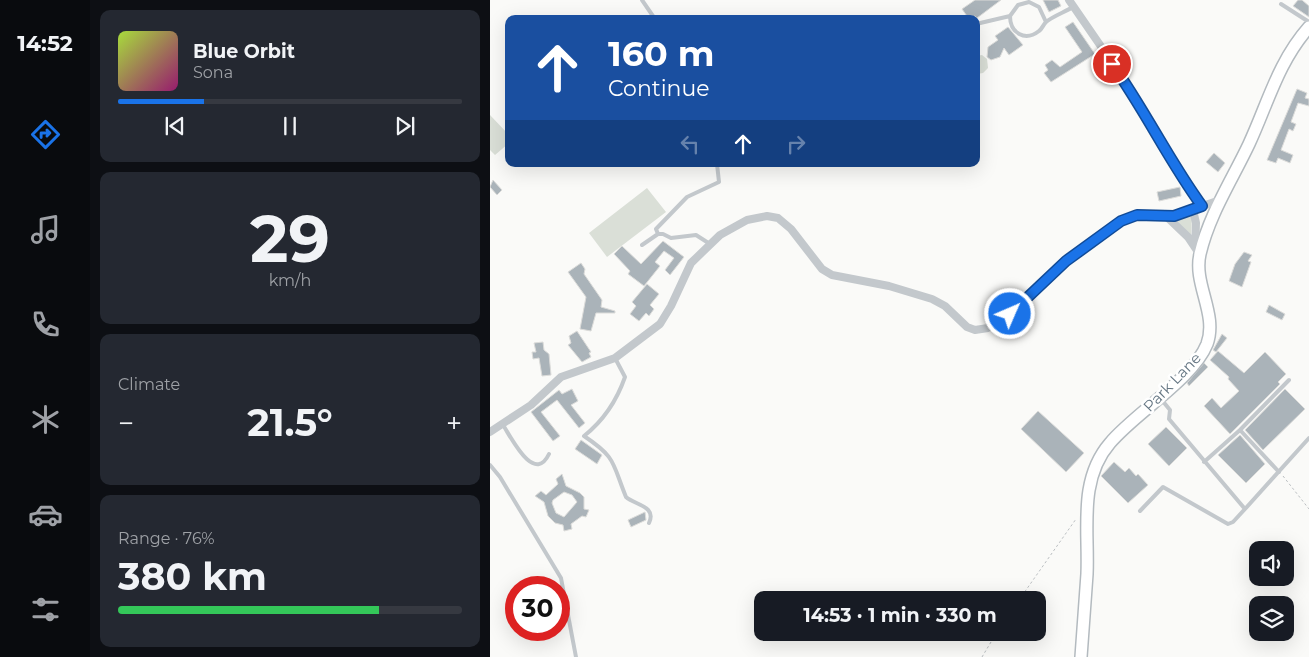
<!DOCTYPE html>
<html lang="en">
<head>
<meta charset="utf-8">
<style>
	:root { --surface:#171b24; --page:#242831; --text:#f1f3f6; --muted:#9ea1a6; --line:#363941; --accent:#1a73e8 }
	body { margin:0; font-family:Montserrat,sans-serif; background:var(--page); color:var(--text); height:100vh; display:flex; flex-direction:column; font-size:19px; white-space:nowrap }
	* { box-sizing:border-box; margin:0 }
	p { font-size:16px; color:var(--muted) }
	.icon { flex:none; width:28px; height:28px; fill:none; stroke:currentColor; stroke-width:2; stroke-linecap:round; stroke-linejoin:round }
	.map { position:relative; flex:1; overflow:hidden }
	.panel { display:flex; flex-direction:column; gap:10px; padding:10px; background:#0d0f14; width:400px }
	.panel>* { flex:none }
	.banner { position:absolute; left:15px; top:15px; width:475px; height:152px; border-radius:10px; box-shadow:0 5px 20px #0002; background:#1a4fa0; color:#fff; overflow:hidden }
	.fabs { position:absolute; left:759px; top:541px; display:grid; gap:10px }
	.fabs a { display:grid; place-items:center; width:45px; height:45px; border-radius:10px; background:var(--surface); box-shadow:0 5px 20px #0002; font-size:25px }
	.speed { position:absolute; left:15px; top:576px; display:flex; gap:10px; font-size:25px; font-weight:700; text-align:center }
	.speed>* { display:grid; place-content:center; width:65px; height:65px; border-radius:50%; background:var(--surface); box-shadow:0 5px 20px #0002; line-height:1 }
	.speed .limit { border:8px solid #d22; background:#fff; color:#111 }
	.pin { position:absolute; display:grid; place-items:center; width:42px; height:42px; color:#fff; margin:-21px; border:2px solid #fff; border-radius:50%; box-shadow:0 1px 5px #0007 }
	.me { position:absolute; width:55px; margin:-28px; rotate:45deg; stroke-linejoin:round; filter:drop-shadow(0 0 4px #0008) }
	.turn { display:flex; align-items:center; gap:18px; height:105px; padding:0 20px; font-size:22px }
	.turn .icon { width:65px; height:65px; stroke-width:2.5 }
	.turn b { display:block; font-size:35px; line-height:42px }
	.lanes { display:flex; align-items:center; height:48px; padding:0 20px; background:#0003; justify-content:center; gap:25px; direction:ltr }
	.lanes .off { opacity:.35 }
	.big { font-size:38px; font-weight:700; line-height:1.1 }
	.panel .tile { flex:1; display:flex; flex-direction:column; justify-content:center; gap:8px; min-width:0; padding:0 18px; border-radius:10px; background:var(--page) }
	.panel .dial { align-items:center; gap:0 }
	.dial b { font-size:65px; line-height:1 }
	.song { display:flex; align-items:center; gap:15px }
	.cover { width:60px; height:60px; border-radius:8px; background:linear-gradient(135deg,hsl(80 70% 55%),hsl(320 70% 35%)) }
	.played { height:5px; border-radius:2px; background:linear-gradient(90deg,var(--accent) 25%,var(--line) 25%) }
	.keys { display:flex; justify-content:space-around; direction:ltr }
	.heat { display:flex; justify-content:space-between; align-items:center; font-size:28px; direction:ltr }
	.charge { height:8px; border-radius:4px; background:linear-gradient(90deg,#34c759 76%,var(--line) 0) }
	.trip { position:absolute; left:264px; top:591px; width:292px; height:50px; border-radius:10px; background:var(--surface); box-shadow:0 5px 20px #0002; font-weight:700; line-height:50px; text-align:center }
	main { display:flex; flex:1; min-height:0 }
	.dock { display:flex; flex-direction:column; width:90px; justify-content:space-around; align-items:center; background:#090b0e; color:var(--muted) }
	.dock .icon { width:35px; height:35px }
	.dock .current { color:var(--accent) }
	.dock b { font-size:22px; color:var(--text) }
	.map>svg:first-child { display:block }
</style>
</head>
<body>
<main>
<nav class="dock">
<b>14:52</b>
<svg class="icon current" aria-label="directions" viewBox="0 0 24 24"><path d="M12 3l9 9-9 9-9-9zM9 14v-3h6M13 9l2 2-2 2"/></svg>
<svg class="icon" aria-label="music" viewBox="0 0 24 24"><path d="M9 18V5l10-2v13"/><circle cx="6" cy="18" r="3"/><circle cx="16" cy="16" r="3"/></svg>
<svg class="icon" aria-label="phone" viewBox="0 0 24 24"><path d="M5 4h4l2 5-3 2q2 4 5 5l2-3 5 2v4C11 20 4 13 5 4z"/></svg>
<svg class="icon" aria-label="climate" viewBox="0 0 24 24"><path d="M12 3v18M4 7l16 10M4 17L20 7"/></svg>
<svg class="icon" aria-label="car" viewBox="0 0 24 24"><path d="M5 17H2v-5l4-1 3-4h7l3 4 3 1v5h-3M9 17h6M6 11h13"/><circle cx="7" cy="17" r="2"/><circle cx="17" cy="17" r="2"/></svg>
<svg class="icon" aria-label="filters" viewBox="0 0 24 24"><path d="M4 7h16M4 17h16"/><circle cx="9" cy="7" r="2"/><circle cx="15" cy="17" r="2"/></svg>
</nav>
<section class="panel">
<div class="tile">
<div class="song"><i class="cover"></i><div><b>Blue Orbit</b><p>Sona</p></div></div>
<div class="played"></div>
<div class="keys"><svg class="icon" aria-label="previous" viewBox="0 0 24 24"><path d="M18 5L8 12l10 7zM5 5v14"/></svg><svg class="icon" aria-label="pause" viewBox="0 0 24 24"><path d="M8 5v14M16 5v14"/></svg><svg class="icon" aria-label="next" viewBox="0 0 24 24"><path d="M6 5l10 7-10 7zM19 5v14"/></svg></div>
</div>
<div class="tile dial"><b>29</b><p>km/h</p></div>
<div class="tile"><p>Climate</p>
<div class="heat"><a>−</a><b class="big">21.5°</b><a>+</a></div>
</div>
<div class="tile"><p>Range · 76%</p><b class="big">380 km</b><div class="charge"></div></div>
</section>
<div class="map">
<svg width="819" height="657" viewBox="0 0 819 657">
	<rect width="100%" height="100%" fill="#fafaf8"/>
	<path fill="#dadfd7" d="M492 55 497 59 498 68 493 73 487 74 486 56Z
		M0 115 19 135V143L5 155 0 150Z
		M157 188 176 212 117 257 99 233Z
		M698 215 702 217 701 237 685 221 686 218Z"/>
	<path fill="#aab3b9" stroke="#dcdcda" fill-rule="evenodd" d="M485 0H511L487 18 485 16 479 19 472 9Z
		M553 0H568L571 6 559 12Z
		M808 0H812L819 6V17L803 6Z
		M583 22 605 54 561 82 554 73 558 70 555 65 562 60 570 67 592 52 575 27Z
		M518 27 533 45 519 55 514 48 510 57 501 60 497 57 498 47 508 40 505 36Z
		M807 89 817 93 815 98 819 99V106L808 103 801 122 806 124 803 131 799 129 791 150 803 155 800 163 788 158 786 163 777 160Z
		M724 153 735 163 728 172 716 162Z
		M3 180 12 190 7 195 0 187Z
		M690 187 691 196 669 201 667 192Z
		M173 241 194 257 180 275 175 270 184 258 174 251 165 262 170 266 154 286 138 274 140 271 124 254 132 246 151 264Z
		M754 252 762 255 758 261 761 262 752 287 739 281 745 264Z
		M91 263 95 269 94 274 112 300 111 307 125 311V313H106L101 331 90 329 96 297 78 272Z
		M157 284 169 294 160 305 164 309 159 316 156 313 149 321 140 314 146 306 142 302Z
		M779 305 795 314 792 320 776 312Z
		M87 331 101 352 99 353 101 357 92 362 78 345 81 343 79 336Z
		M732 334 737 338 726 352 723 350Z
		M53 342 54 350 59 354 61 375 52 376 49 358 43 359 42 352H46L44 343Z
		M728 351 754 373 775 352 796 374 788 382 790 384 740 434 714 406 722 398 731 408 749 391 738 379 739 377 720 360Z
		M714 363 718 367 699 386 697 383Z
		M82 389 88 401 81 405 95 423 89 428 67 400 51 412 70 436 63 441 41 412 69 390 72 394Z
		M795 389 815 409 773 450 755 430Z
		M548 411 594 453 576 472 531 429Z
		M676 427 697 448 679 466 658 444Z
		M750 435 775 464 756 483 728 455Z
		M91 440 112 455 107 464 85 449Z
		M624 462 635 472 639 468 646 476 648 474 658 485 638 503 611 476Z
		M72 474 76 486 90 493 94 497V509L99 510 96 517 92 516 81 524 82 529 74 531 73 525 65 523 58 516 54 502 45 496 51 491 56 495 68 484 66 479ZM74 492 82 495 87 502 74 517 66 513 62 503 63 500Z
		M155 512 156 520 141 527 138 520Z"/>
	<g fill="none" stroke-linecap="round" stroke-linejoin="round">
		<g stroke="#b3babf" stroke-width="14">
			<path id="secondary" d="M591 657C593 629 595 602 597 574 599 530 588 480 620 443 645 413 703 379 717 344 728 314 703 284 710 254 719 215 742 180 759 144 778 103 788 62 819 27"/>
		</g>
		<path stroke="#bbbfc2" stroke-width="1" stroke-dasharray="2.5 2.5" stroke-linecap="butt" d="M793 476 819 509
			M529 600 586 519
			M492 657 507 632"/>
		<path stroke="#c3c8cc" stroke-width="4" d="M152 0 165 19
			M791 4 819 22
			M556 22 549 7 539 2 528 5 520 16C520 33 535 42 549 31 552 29 553 25 556 22 563 16 575 12 583 7
			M486 24 520 16
			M168 234 166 229 197 197 229 182 227 164
			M152 245 168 234H173L181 238 206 235 220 244
			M125 358 135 377C127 400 113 421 94 436 127 458 122 463 136 497 145 505 167 506 159 523
			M671 399 680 410 679 419 755 509 819 438
			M13 425C21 437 44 485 59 454
			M750 430 789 472
			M714 462 750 430 799 380
			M0 465 10 477 71 578 86 657
			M650 511 673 487 738 524 743 522 755 509"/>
		<path stroke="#c3c8cc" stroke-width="8" d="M579 0 641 90 674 148 712 206
			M703 210 706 223 705 247
			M676 216 698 237 710 255
			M0 432 41 405 71 377 125 358 170 324 181 306 201 263 230 235 257 220 277 216 288 218 301 229 332 269 342 275 399 286 442 299 455 306 477 327 485 330 498 328 520 314 576 261 631 221 647 215 684 216 730 200"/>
		<use href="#secondary" stroke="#fff" stroke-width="11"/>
	</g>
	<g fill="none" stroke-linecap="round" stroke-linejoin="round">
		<g stroke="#114b97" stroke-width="12">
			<path id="route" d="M520 314 576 261 631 221 647 215 684 216 712 206C679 161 655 110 622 64"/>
		</g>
		<use href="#route" stroke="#1a73e8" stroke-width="9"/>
	</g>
	<g text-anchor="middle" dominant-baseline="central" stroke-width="5" stroke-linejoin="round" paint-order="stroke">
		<g font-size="15" fill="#657683" stroke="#fff">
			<text transform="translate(682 382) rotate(-46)">Park Lane</text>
		</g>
	</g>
</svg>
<div class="fabs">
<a><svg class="icon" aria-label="sound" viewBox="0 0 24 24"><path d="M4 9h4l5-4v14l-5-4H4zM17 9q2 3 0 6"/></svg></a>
<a><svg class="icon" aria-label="layers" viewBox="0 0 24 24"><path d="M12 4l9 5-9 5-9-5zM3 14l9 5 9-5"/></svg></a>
</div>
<div class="speed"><div class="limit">30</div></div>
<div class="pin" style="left:622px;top:64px;background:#d93025"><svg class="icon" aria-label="arrive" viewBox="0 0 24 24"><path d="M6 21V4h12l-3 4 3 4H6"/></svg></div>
<svg class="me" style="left:520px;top:314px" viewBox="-20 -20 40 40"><circle r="17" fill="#1a73e8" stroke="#fff" stroke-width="3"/><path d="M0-11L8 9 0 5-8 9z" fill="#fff"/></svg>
<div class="trip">14:53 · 1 min · 330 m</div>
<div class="banner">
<div class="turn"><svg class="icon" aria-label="ahead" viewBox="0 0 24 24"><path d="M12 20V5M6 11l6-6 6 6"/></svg><div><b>160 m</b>Continue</div></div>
<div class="lanes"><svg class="icon off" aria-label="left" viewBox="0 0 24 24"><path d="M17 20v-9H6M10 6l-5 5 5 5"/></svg><svg class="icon" aria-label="ahead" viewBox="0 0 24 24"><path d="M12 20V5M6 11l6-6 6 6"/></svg><svg class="icon off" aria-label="right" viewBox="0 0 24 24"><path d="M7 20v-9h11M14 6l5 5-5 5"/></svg></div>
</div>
</div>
</main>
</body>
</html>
